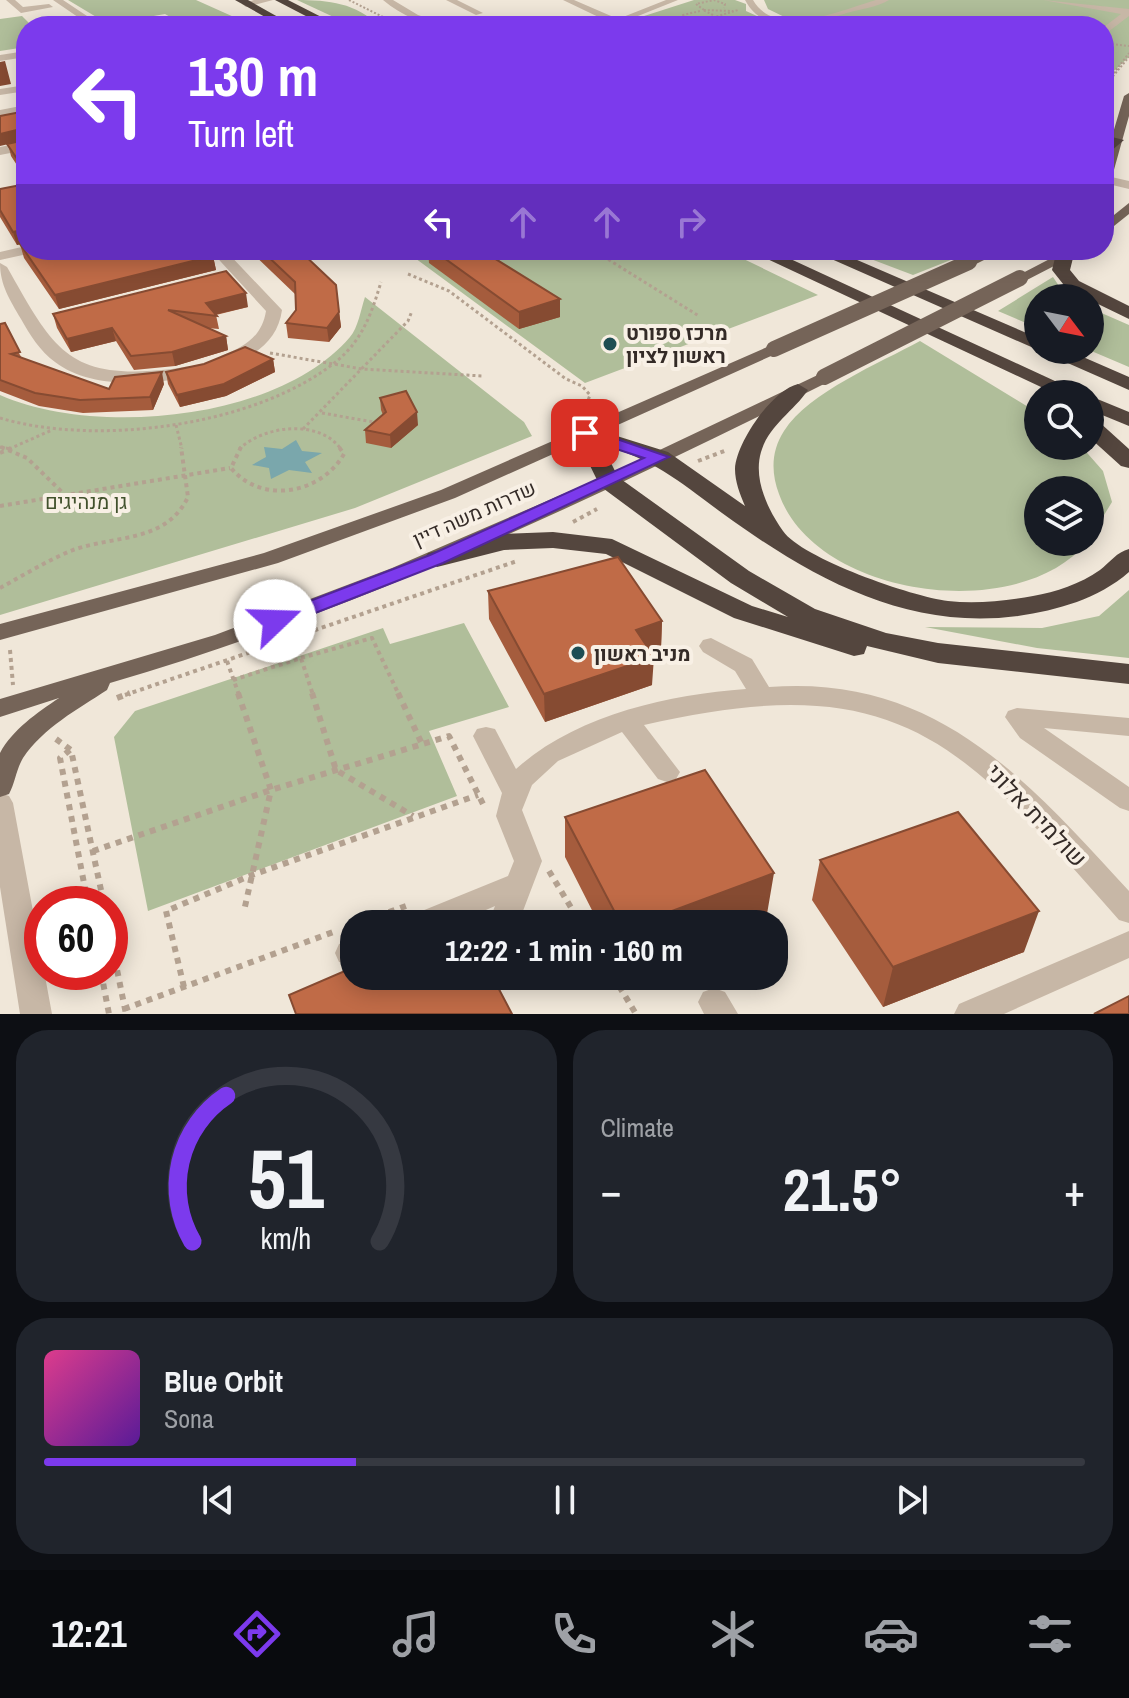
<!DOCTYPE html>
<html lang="en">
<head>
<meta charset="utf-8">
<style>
	:root { --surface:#171b24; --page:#20242c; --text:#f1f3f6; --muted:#9ea1a6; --line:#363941; --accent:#7c3aed }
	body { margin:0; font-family:"Archivo Narrow",Heebo,sans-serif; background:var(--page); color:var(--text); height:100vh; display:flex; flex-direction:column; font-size:30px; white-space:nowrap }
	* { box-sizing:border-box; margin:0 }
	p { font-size:26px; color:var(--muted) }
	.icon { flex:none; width:44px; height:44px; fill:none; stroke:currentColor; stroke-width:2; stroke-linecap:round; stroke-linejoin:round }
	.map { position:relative; height:1014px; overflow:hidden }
	.panel { display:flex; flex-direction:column; gap:16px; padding:16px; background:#0d0f14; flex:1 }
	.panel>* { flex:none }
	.hud { position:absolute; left:16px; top:16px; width:1098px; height:244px; border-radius:32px; box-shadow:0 4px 20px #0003; background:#7c3aed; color:#fff; overflow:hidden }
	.needle { width:52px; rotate:122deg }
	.buttons { position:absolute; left:1024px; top:284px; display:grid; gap:16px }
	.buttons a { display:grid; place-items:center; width:80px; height:80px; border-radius:50%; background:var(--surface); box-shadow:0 4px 20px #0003; font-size:40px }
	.speed { position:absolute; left:24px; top:886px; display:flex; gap:16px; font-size:40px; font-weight:700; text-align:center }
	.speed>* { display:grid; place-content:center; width:104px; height:104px; border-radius:50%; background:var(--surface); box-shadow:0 4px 20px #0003; line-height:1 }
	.speed .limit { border:12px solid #d22; background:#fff; color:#111 }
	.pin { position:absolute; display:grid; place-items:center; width:68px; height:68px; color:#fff; margin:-34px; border-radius:16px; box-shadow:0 4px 12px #0006 }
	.me { position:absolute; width:88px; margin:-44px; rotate:69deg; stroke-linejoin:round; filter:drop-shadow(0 0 6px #0008) }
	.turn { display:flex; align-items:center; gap:28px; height:168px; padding:0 40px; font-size:36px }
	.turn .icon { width:104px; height:104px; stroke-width:2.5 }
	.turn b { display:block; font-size:56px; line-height:68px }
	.lanes { display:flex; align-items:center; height:76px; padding:0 40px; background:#0003; justify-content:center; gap:40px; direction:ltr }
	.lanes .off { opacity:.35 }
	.big { font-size:60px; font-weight:700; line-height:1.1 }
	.panel .card { flex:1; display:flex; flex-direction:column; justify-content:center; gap:12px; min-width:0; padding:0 28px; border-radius:32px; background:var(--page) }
	.panel .dial { align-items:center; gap:0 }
	.dial svg { height:208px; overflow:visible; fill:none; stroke:var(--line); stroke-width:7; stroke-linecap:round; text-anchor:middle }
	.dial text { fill:var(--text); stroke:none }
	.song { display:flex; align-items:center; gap:24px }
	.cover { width:96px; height:96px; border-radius:12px; background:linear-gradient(135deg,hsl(330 70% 55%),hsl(270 70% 35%)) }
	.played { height:8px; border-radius:4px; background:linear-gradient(90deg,var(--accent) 30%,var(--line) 30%) }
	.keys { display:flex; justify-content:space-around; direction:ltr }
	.heat { display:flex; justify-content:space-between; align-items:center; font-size:44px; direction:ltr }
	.panel .tiles { flex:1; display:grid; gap:16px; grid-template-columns:1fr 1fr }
	.card:last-child { grid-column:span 2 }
	.trip { position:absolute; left:340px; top:910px; width:448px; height:80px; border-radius:32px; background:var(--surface); box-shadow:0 4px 20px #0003; font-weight:700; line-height:80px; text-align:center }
	.tabs { display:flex; height:128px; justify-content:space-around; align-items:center; background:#090b0e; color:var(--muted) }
	.tabs .icon { width:56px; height:56px }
	.tabs .current { color:var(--accent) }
	.tabs b { font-size:36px; color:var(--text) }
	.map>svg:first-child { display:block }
</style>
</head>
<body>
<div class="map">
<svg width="1129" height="1014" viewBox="0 0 1129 1014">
	<rect width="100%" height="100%" fill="#f0e7d9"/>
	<path fill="#b0be9a" d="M68 0H196L254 26H186L165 14 108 24Z
		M297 0C329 0 356 3 379 26H353Z
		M694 0H735L746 4V11L777 25 613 26Z
		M764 0H1129V57L1104 80V26H803L768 9Z
		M22 16 32 26H26V47L0 51V19Z
		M404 250H725L818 295 585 383Z
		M847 250H976L913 275Z
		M1053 277 1067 298H1038V328L998 311Z
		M365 297 524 422 532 436 355 508 0 615V395C95 437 279 421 350 337 358 328 361 309 365 297Z
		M1090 308 1129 325V367L1089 350Z
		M920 341 1038 413V446H1081L1103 471 1112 502 1090 538V490H1038V542H1087C1019 625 816 598 779 494 771 473 771 451 784 431 809 392 880 363 920 341Z
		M1129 590V658L1037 648 925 627 1042 628 1099 616Z
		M464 623 509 707 429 731 457 796 148 911 114 737 135 711 383 628 390 644Z"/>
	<path fill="#7aa7ac" d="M296 440 302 451 322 453 305 462 312 473 289 470 271 479 269 468 252 465 266 457 264 447 282 449Z"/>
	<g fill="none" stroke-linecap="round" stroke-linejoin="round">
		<path stroke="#b3a190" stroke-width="2" stroke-dasharray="2 2" stroke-linecap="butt" d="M349 0 383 17
			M704 10 696 4 714 0 725 4 724 8
			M713 15 703 10 733 11
			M40 20 48 26
			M690 20 683 15 700 11
			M153 21 161 26
			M673 22 708 19 738 10
			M1112 44 1129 46
			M1104 86 1129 53
			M1104 94 1109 81 1129 57"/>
		<path stroke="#b3a190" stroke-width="3" stroke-dasharray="3 3" stroke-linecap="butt" d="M593 250 699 316
			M408 274 449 291 566 379 582 386 590 395 587 403 573 415 578 418
			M270 353 362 369 482 376
			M322 413 379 423
			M0 418C97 447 258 426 338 360 363 339 372 312 381 282
			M176 425 182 449
			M303 429 408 321 412 311
			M0 447 11 449
			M9 449 52 430
			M239 449C265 425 319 419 341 449"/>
		<path stroke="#b3a190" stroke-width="4" stroke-dasharray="4 4" stroke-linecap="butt" d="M1 447 27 458 64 494
			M241 447 231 468C262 505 321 494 344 454L339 447
			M0 453 13 447
			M698 461 727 450
			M0 506 230 468
			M573 522 597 509
			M0 588C24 575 48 560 73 550 115 535 166 543 188 497L181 447
			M10 650 13 685
			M301 658 372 638 399 695
			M227 661 239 695
			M233 680 301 658 313 695
			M125 695 517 561"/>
		<path stroke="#b3a190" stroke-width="6" stroke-dasharray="6 6" stroke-linecap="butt" d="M238 693 271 790 244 911
			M312 693 336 770 413 816
			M398 693 422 744
			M117 698 130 693
			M56 739 71 750 104 904
			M70 750 60 758 88 904
			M93 851 271 790 449 736 485 808
			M549 871 581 924
			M355 924 406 906
			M110 935 126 1014
			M101 972 109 1014
			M613 976 636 1014
			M184 987 166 911 252 875 478 795
			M124 1009 336 931"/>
		<path fill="#c7b7a6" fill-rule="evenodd" d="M6 0H15L23 7 49 4 53 7 21 13Z
			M53 0H63L102 26H91Z
			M254 0H273L246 7 242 4Z
			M383 0H393L418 15 451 26C425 26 402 16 383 0Z
			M446 0H457L483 13 476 15Z
			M563 0H574L618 19 666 0H678L628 20 663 26 611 23Z
			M745 0H753C776 40 841 10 876 0H889C877 7 861 9 847 13 813 23 766 39 745 0Z
			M1043 0 1129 9V16L1104 35V27L1121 14Z
			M26 51V57L0 61V55Z
			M26 85V91L0 95V89Z
			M26 105V111L0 116V110Z
			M26 142V150L0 155V147Z
			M1107 176 1129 181V189L1104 183Z
			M26 246V250H34L32 253 0 260V252Z
			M210 250H225L282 310C278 340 255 357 227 365L219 360 221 356C244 347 262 337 266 311Z
			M389 250 379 255 372 251 373 250Z
			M0 263 7 267C54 350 68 381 172 369 183 368 192 363 200 371L198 375C156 385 91 390 55 362 40 351 30 335 21 319 10 300 0 285 0 263Z
			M711 638 752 659 769 687C936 674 1027 780 1129 891V923L1119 920C960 740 898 666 644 725L680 772 676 779 667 782 658 779 622 732 558 761 532 785 522 810 542 861 518 924H488L495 906 454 924H407L412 915 508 876 514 861 496 816 502 793 473 736 477 729 486 727 495 729 516 769C576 715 667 695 746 689L735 671 703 652 699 646 703 640Z
			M1017 708 1129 718V736L1044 728 1129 787V811L1120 808 1020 738 1005 717 1008 711Z
			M0 793 9 796 13 803 52 1014H20L0 887Z
			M1129 931V958L1004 1014H954L959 1004Z
			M354 939V965L339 962 335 953 339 944Z
			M714 988 725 992 738 1014H704L698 1002 703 992Z"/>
		<path fill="#756458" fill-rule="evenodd" d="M1129 93V116L1110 184 1104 188V163L1124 96Z
			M1129 203V214L1104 234V223Z
			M985 250H1004L974 265 962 262Z
			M1067 250H1085L1025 281H1015L1013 278Z
			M774 344 782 349 780 352 455 498 278 563 0 640V624L264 553 441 490Z
			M824 372 833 377 830 381C597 497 361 610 110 683L107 690C78 709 43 728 23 758 16 770 15 783 9 794L0 797V753C13 729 37 713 59 698L0 717V699L215 635 392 568 607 475Z"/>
		<path fill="#54463e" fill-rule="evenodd" d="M235 0H248L294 26H281Z
			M275 0H288L339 26H325Z
			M1112 137 1124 140 1104 157V145Z
			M1104 174 1112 177V183L1104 184Z
			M748 250H771L1083 394H1056Z
			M811 250H834L1038 338V350H1067L1129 377V390Z
			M1064 253 1073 258 1070 270 1079 281 1129 306V319L1067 289 1052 270 1055 258Z
			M798 384 808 390C793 412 769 425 761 452 753 479 768 510 783 531 801 558 913 597 948 601 976 604 1005 601 1033 596 1056 592 1080 584 1100 570 1110 562 1117 552 1129 549V572C1098 599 1058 610 1018 616 905 631 810 577 722 513 680 482 654 459 602 445L618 477 749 571 815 609 886 633 938 643 1129 664V684L938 663 867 646 864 654 854 656 734 618 606 554 553 548 504 550 437 567 424 559 428 553 504 534 553 532 612 539 752 606 788 617 731 583 600 486 574 433 585 426 668 452 745 506C740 494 735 482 735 469 736 443 772 390 798 384Z
			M1090 396 1129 412V426L1090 410Z
			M1090 419 1098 421 1129 449V468L1121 466 1090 438Z"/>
		<path stroke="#756458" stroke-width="16" d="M774 349 969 262
			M824 377 1020 278"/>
	</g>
	<path fill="#a55c3d" d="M26 111V179L11 156 8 144Z
		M26 184V250L213 256 216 270 59 309 24 258 20 244 17 245 0 217V189Z
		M249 250H299L336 285 341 327 329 342 288 338 286 323 296 310V295Z
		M428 250H481L560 317 519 329 429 263Z
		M248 307 216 315 219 329 207 328 226 336 228 350 175 366 134 370 116 341 71 352 57 328 53 314Z
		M0 324 22 358 109 389 164 384 153 410 83 413 39 406 0 391Z
		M273 359 275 372 226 396 180 407 168 384 166 372Z
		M380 398 418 425 391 448 366 443 365 430 383 415 381 410Z
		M488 591 662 621 661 648 651 652 652 685 545 722 489 619Z
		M565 817 767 914 741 924H599L565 857Z
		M820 860 1024 952 883 1007 812 900Z"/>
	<path fill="#864b32" d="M5 61 11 84 0 86V62Z
		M25 128 26 140 0 146V134Z
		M22 230 25 243 17 245 13 232Z
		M213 256 216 270 59 309 55 295Z
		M246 293 248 307 213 315 206 303Z
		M560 299V317L519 329V312Z
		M339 312 341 327 329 342 327 328Z
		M112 328 116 341 71 352 67 339Z
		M226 336 228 350 175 366 172 352Z
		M273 359 275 372 226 396 180 407 177 395Z
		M162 372 164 384 153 410 150 397Z
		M417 412 418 425 391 448 390 435Z
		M662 621 661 648 635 657 636 630Z
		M654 657 652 685 545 722 544 694Z
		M774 873 767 914 741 924H637Z
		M1039 911 1024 952 883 1007 893 967Z"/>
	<path fill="#c06b47" stroke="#864b32" stroke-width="2" d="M26 111V172L7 144 25 140V128L0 134V116Z
		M26 184V232L22 230 13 232 0 210V189Z
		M26 242V250H208L213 256 55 295 20 244Z
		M261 250H299L336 285 339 312 327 328 286 323 296 310 295 282Z
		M433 250H481L560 299 519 312Z
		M226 271 246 293 206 303 217 316 168 310 226 336 172 352 131 356 112 328 67 339 53 314Z
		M5 323 20 352 11 354 109 389 115 377 162 372 150 397 80 400 35 393 0 380V324Z
		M245 347 273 359 224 384 177 395 166 372 204 364Z
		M406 391 417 412 390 435 365 430 386 412 380 398Z
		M618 557 662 621 636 630 654 657 544 694 488 591Z
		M705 770 774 873 637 924H621L565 817Z
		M958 812 1039 911 893 967 820 860Z
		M463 920 465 924H454Z
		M354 967V976H492L512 1014H296L289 995Z
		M1129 996V1014H1094Z"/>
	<path fill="#7c3aed" stroke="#51269a" stroke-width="2" d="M585 428 669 457 443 563 282 626H268L265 621 268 617 430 555 644 458 579 437 576 433Z"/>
	<g fill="#1e4d53" stroke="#f8f0e5" stroke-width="3">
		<circle cx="610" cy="344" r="8"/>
		<circle cx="578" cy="653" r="8"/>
	</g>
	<g text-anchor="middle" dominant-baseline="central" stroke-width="8" stroke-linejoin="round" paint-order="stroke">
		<g font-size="20" font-weight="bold" fill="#342b27" stroke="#f8f0e5" text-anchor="start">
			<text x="626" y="332">מרכז ספורט<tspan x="626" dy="23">ראשון לציון</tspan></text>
			<text x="594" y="653">מניב ראשון</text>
		</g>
		<g font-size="20" fill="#41512c" stroke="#f8f0e5">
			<text x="86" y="501">גן מנהיגים</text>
		</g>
		<g font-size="20" fill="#342b27" stroke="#f8f0e5">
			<text transform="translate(474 513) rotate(-24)">שדרות משה דיין</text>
		</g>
		<g font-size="24" fill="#342b27" stroke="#f8f0e5">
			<text transform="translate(1037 815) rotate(46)">שולמית אלוני</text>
		</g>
	</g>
</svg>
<div class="buttons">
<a><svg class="needle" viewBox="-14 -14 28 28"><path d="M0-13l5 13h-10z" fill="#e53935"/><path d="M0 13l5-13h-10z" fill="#9ea1a6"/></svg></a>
<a><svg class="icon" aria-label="search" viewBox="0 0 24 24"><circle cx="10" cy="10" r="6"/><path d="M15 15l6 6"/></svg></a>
<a><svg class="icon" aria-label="layers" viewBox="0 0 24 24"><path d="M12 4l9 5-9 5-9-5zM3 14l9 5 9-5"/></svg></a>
</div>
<div class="speed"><div class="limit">60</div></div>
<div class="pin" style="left:585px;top:433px;background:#d93025"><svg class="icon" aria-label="arrive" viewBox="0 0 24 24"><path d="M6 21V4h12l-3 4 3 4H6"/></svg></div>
<svg class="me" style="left:275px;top:621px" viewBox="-20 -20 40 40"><circle r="19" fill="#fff"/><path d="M0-13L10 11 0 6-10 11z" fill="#7c3aed"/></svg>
<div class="trip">12:22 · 1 min · 160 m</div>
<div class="hud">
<div class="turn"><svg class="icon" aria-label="left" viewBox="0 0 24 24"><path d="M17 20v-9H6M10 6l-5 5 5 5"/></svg><div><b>130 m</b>Turn left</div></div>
<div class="lanes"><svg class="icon" aria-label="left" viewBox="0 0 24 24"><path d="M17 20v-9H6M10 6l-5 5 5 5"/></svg><svg class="icon off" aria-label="ahead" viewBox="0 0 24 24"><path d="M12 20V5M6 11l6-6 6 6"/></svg><svg class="icon off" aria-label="ahead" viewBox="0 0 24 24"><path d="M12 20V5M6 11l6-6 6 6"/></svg><svg class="icon off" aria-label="right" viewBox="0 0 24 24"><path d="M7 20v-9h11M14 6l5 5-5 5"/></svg></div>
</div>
</div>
<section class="panel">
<div class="tiles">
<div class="card dial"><svg viewBox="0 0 100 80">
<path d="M14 69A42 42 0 1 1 86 69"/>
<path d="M14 69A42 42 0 0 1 27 13" stroke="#7c3aed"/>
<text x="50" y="56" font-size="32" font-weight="700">51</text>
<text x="50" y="72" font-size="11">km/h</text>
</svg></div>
<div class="card"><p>Climate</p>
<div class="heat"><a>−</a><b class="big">21.5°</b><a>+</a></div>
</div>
<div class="card">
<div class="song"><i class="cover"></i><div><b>Blue Orbit</b><p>Sona</p></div></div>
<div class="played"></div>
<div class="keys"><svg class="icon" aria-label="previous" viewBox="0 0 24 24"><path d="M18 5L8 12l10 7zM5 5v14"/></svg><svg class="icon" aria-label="pause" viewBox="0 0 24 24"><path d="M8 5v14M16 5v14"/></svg><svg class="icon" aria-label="next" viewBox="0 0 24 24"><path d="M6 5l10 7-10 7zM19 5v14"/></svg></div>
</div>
</div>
</section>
<nav class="tabs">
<b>12:21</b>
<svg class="icon current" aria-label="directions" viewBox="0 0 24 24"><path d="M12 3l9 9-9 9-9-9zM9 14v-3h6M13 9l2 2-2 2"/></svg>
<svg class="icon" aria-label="music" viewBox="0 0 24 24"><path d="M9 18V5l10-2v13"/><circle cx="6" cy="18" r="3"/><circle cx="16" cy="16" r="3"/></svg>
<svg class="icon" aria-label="phone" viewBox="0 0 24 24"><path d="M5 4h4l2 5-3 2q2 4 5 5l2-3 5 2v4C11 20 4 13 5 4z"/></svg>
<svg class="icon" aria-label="climate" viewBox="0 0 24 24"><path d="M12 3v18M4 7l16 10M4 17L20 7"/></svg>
<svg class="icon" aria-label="car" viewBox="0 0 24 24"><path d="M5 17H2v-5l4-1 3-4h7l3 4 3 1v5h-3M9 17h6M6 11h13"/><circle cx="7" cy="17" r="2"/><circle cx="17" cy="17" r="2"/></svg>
<svg class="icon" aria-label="filters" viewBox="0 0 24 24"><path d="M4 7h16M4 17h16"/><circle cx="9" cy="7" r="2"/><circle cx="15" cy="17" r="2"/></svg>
</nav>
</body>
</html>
